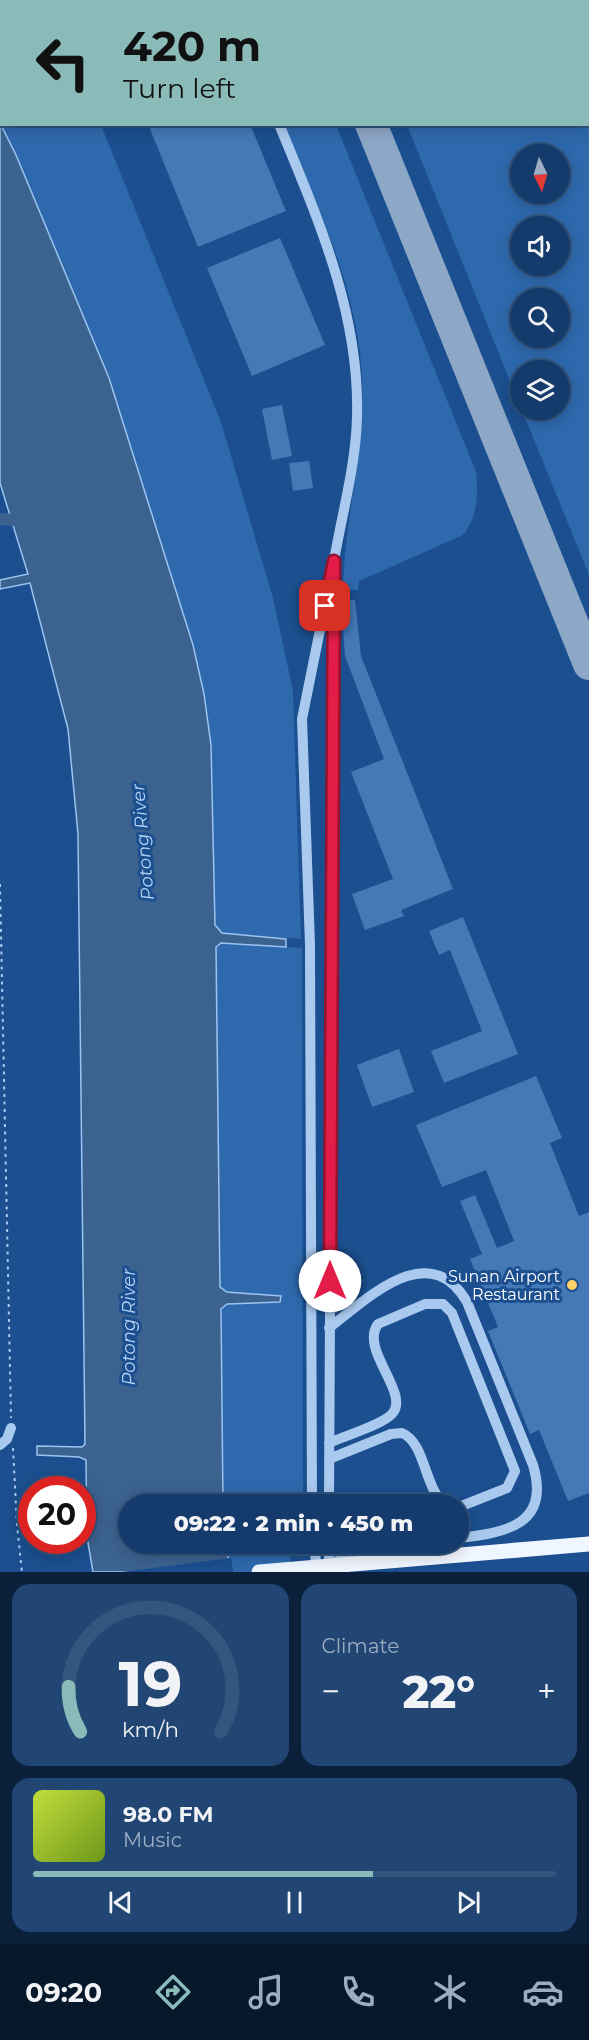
<!DOCTYPE html>
<html lang="en">
<head>
<meta charset="utf-8">
<style>
	:root { --surface:#143b6b; --page:#214673; --text:#f1f3f6; --muted:#9dadc1; --line:#33557e; --accent:#8bbbb9 }
	body { margin:0; font-family:Montserrat,sans-serif; background:var(--page); color:var(--text); height:100vh; display:flex; flex-direction:column; font-size:22px; white-space:nowrap }
	* { box-sizing:border-box; margin:0 }
	p { font-size:20px; color:var(--muted) }
	.icon { flex:none; width:33px; height:33px; fill:none; stroke:currentColor; stroke-width:2; stroke-linecap:round; stroke-linejoin:round }
	.map { position:relative; height:1572px; overflow:hidden }
	.drawer { display:flex; flex-direction:column; gap:12px; padding:12px; background:#0b203b; flex:1 }
	.drawer>* { flex:none }
	.banner { position:absolute; left:0px; top:0px; width:590px; height:126px; box-shadow:0 3px 15px #0003,0 0 0 2px var(--line); background:#8bbbb9; color:#111; overflow:hidden }
	.needle { width:39px; rotate:175deg }
	.tools { position:absolute; left:510px; top:144px; display:grid; gap:12px }
	.tools a { display:grid; place-items:center; width:60px; height:60px; border-radius:50%; background:var(--surface); box-shadow:0 3px 15px #0003,0 0 0 2px var(--line); font-size:30px }
	.speed { position:absolute; left:18px; top:1476px; display:flex; gap:12px; font-size:30px; font-weight:700; text-align:center }
	.speed>* { display:grid; place-content:center; width:78px; height:78px; border-radius:50%; background:var(--surface); box-shadow:0 3px 15px #0003,0 0 0 2px var(--line); line-height:1 }
	.speed .limit { border:9px solid #d22; background:#fff; color:#111 }
	.pin { position:absolute; display:grid; place-items:center; width:51px; height:51px; color:#fff; margin:-26px; border-radius:12px; box-shadow:0 3px 9px #0006 }
	.me { position:absolute; width:66px; margin:-33px; rotate:0deg; stroke-linejoin:round; filter:drop-shadow(0 0 4px #0008) }
	.turn { display:flex; align-items:center; gap:21px; height:126px; padding:0 24px; font-size:27px }
	.turn .icon { width:78px; height:78px; stroke-width:2.5 }
	.turn b { display:block; font-size:42px; line-height:51px }
	.big { font-size:45px; font-weight:800; line-height:1.1 }
	.drawer .widget { flex:1; display:flex; flex-direction:column; justify-content:center; gap:9px; min-width:0; padding:0 21px; border-radius:18px; background:var(--page) }
	.drawer .dial { align-items:center; gap:0 }
	.dial svg { height:156px; overflow:visible; fill:none; stroke:var(--line); stroke-width:7; stroke-linecap:round; text-anchor:middle }
	.dial text { fill:var(--text); stroke:none }
	.song { display:flex; align-items:center; gap:18px }
	.cover { width:72px; height:72px; border-radius:9px; background:linear-gradient(135deg,hsl(70 70% 55%),hsl(80 70% 35%)) }
	.played { height:6px; border-radius:3px; background:linear-gradient(90deg,var(--accent) 65%,var(--line) 65%) }
	.keys { display:flex; justify-content:space-around; direction:ltr }
	.heat { display:flex; justify-content:space-between; align-items:center; font-size:33px; direction:ltr }
	.drawer .tiles { flex:1; display:grid; gap:12px; grid-template-columns:1fr 1fr }
	.widget:last-child { grid-column:span 2 }
	.trip { position:absolute; left:118px; top:1494px; width:351px; height:60px; border-radius:30px; background:var(--surface); box-shadow:0 3px 15px #0003,0 0 0 2px var(--line); font-weight:800; line-height:60px; text-align:center }
	.tab-bar { display:flex; height:96px; justify-content:space-around; align-items:center; background:#08182b; color:var(--muted) }
	.tab-bar .icon { width:42px; height:42px }
	.tab-bar .on { color:var(--accent) }
	.tab-bar b { font-size:27px; color:var(--text) }
	.map>svg:first-child { display:block }
</style>
</head>
<body>
<div class="map">
<svg width="589" height="1572" viewBox="0 0 589 1572">
	<rect width="100%" height="100%" fill="#1b4f8f"/>
	<path fill="#2e69ad" fill-rule="evenodd" d="M0 0 31 1 2 2V124L101 125 221 422 273 598 293 691 301 939 222 933 215 925 211 745 204 694 193 645 109 378 16 155 0 123Z
		M360 0H557L558 1 360 2Z
		M588 28 589 29V575L522 410H560V370H520V406L407 125 588 124ZM560 154V194H520V154ZM560 226V266H520V226ZM560 298V338H520V298Z
		M284 125H336L476 472C479 493 477 519 463 535L359 581 358 590H343C344 529 360 469 362 408 367 306 321 216 284 125Z
		M221 943 302 948 303 1504H223L221 1309 227 1304 280 1302V1296L227 1292 220 1287 216 947Z
		M226 1544H289L292 1572H230Z"/>
	<path fill="#3c6290" stroke="#9cc4f0" stroke-width="1.5" d="M0 123 16 155 109 378 193 645 204 694 211 745 215 925 222 933 286 939V947L221 943 216 947 220 1287 227 1292 281 1296 280 1302 227 1304 221 1309 223 1504H129V1544H226L230 1572H93L87 1537 86 1460 79 1457 37 1455V1446L82 1447 85 1444 78 834 68 729 30 583 0 589V580L28 574 0 483Z"/>
	<path fill="#1b4f8f" d="M231 1558 233 1572H122Z"/>
	<g fill="none" stroke-linecap="round" stroke-linejoin="round">
		<path stroke="#3c6290" stroke-width="12" d="M0 519 12 520 27 517"/>
		<path stroke="#8da7c7" stroke-width="32" d="M321 0V2
			M371 124 589 664"/>
	</g>
	<path fill="#4478b7" d="M148 124H250L286 211 198 247Z
		M280 238 325 345 252 376 207 268Z
		M282 405 292 456 272 460 262 409Z
		M309 461 313 488 293 491 289 463Z
		M341 600H355L361 656 453 889 401 910 404 916 365 930 352 894 393 879 351 772 384 759 345 656Z
		M463 917 518 1054 444 1083 431 1051 482 1031 450 950 439 955 429 931Z
		M399 1049 414 1092 372 1107 357 1065Z
		M536 1076 562 1138 550 1143 579 1216 589 1212V1493L568 1501 539 1430 530 1434 488 1331 498 1327 470 1259 482 1254 460 1201 475 1195 497 1248 514 1241 486 1170 442 1187 416 1125Z"/>
	<g fill="none" stroke-linecap="round" stroke-linejoin="round">
		<path stroke="#a9c9ee" stroke-width="2" stroke-dasharray="3 4.5" stroke-linecap="butt" d="M0 884 11 1418
			M13 1448 17 1525 22 1572"/>
		<path stroke="#a9c9ee" stroke-width="10" d="M227 0 228 2
			M279 124C318 219 360 313 357 417 356 464 342 514 334 561L329 1504
			M329 1328C368 1298 429 1237 467 1302L533 1465C551 1525 505 1533 459 1538
			M329 1443C344 1436 382 1425 392 1414 411 1393 359 1350 378 1324L425 1304H443L452 1313 515 1471 507 1488 459 1507
			M0 1445 7 1439 11 1428
			M329 1459 391 1434 402 1433C426 1443 424 1489 445 1504
			M312 1504 310 945 302 719 329 585
			M314 1544 317 1572
			M329 1565 362 1549 409 1544
			M329 1565V1544"/>
		<path stroke="#f0f6ff" stroke-width="15" d="M259 1572 589 1544"/>
	</g>
	<g fill="none" stroke-linecap="round" stroke-linejoin="round">
		<g stroke="#92132f" stroke-width="15">
			<path id="route" d="M325 606 334 561 330 1281"/>
		</g>
		<use href="#route" stroke="#e11d48" stroke-width="10"/>
	</g>
	<circle fill="#ffd166" stroke="#1b4f8f" stroke-width="2" cx="572" cy="1285" r="6"/>
	<g text-anchor="middle" dominant-baseline="central" stroke-width="6" stroke-linejoin="round" paint-order="stroke">
		<g font-size="16" fill="#fff" stroke="#1b4f8f" text-anchor="end">
			<text x="560" y="1276">Sunan Airport<tspan x="560" dy="18">Restaurant</tspan></text>
		</g>
		<g font-size="18" font-style="italic" fill="#b5d3f5" stroke="#1b4f8f">
			<text transform="translate(143 842) rotate(-95)">Potong River</text>
			<text transform="translate(129 1327) rotate(-90)">Potong River</text>
		</g>
	</g>
</svg>
<div class="tools">
<a><svg class="needle" viewBox="-14 -14 28 28"><path d="M0-13l5 13h-10z" fill="#e53935"/><path d="M0 13l5-13h-10z" fill="#9dadc1"/></svg></a>
<a><svg class="icon" aria-label="sound" viewBox="0 0 24 24"><path d="M4 9h4l5-4v14l-5-4H4zM17 9q2 3 0 6"/></svg></a>
<a><svg class="icon" aria-label="search" viewBox="0 0 24 24"><circle cx="10" cy="10" r="6"/><path d="M15 15l6 6"/></svg></a>
<a><svg class="icon" aria-label="layers" viewBox="0 0 24 24"><path d="M12 4l9 5-9 5-9-5zM3 14l9 5 9-5"/></svg></a>
</div>
<div class="speed"><div class="limit">20</div></div>
<div class="pin" style="left:325px;top:606px;background:#d93025"><svg class="icon" aria-label="arrive" viewBox="0 0 24 24"><path d="M6 21V4h12l-3 4 3 4H6"/></svg></div>
<svg class="me" style="left:330px;top:1281px" viewBox="-20 -20 40 40"><circle r="19" fill="#fff"/><path d="M0-13L10 11 0 6-10 11z" fill="#e11d48"/></svg>
<div class="trip">09:22 · 2 min · 450 m</div>
<div class="banner">
<div class="turn"><svg class="icon" aria-label="left" viewBox="0 0 24 24"><path d="M17 20v-9H6M10 6l-5 5 5 5"/></svg><div><b>420 m</b>Turn left</div></div>
</div>
</div>
<section class="drawer">
<div class="tiles">
<div class="widget dial"><svg viewBox="0 0 100 80">
<path d="M14 69A42 42 0 1 1 86 69"/>
<path d="M14 69A42 42 0 0 1 8 46" stroke="#8bbbb9"/>
<text x="50" y="56" font-size="32" font-weight="700">19</text>
<text x="50" y="72" font-size="11">km/h</text>
</svg></div>
<div class="widget"><p>Climate</p>
<div class="heat"><a>−</a><b class="big">22°</b><a>+</a></div>
</div>
<div class="widget">
<div class="song"><i class="cover"></i><div><b>98.0 FM</b><p>Music</p></div></div>
<div class="played"></div>
<div class="keys"><svg class="icon" aria-label="previous" viewBox="0 0 24 24"><path d="M18 5L8 12l10 7zM5 5v14"/></svg><svg class="icon" aria-label="pause" viewBox="0 0 24 24"><path d="M8 5v14M16 5v14"/></svg><svg class="icon" aria-label="next" viewBox="0 0 24 24"><path d="M6 5l10 7-10 7zM19 5v14"/></svg></div>
</div>
</div>
</section>
<nav class="tab-bar">
<b>09:20</b>
<svg class="icon on" aria-label="directions" viewBox="0 0 24 24"><path d="M12 3l9 9-9 9-9-9zM9 14v-3h6M13 9l2 2-2 2"/></svg>
<svg class="icon" aria-label="music" viewBox="0 0 24 24"><path d="M9 18V5l10-2v13"/><circle cx="6" cy="18" r="3"/><circle cx="16" cy="16" r="3"/></svg>
<svg class="icon" aria-label="phone" viewBox="0 0 24 24"><path d="M5 4h4l2 5-3 2q2 4 5 5l2-3 5 2v4C11 20 4 13 5 4z"/></svg>
<svg class="icon" aria-label="climate" viewBox="0 0 24 24"><path d="M12 3v18M4 7l16 10M4 17L20 7"/></svg>
<svg class="icon" aria-label="car" viewBox="0 0 24 24"><path d="M5 17H2v-5l4-1 3-4h7l3 4 3 1v5h-3M9 17h6M6 11h13"/><circle cx="7" cy="17" r="2"/><circle cx="17" cy="17" r="2"/></svg>
</nav>
</body>
</html>
